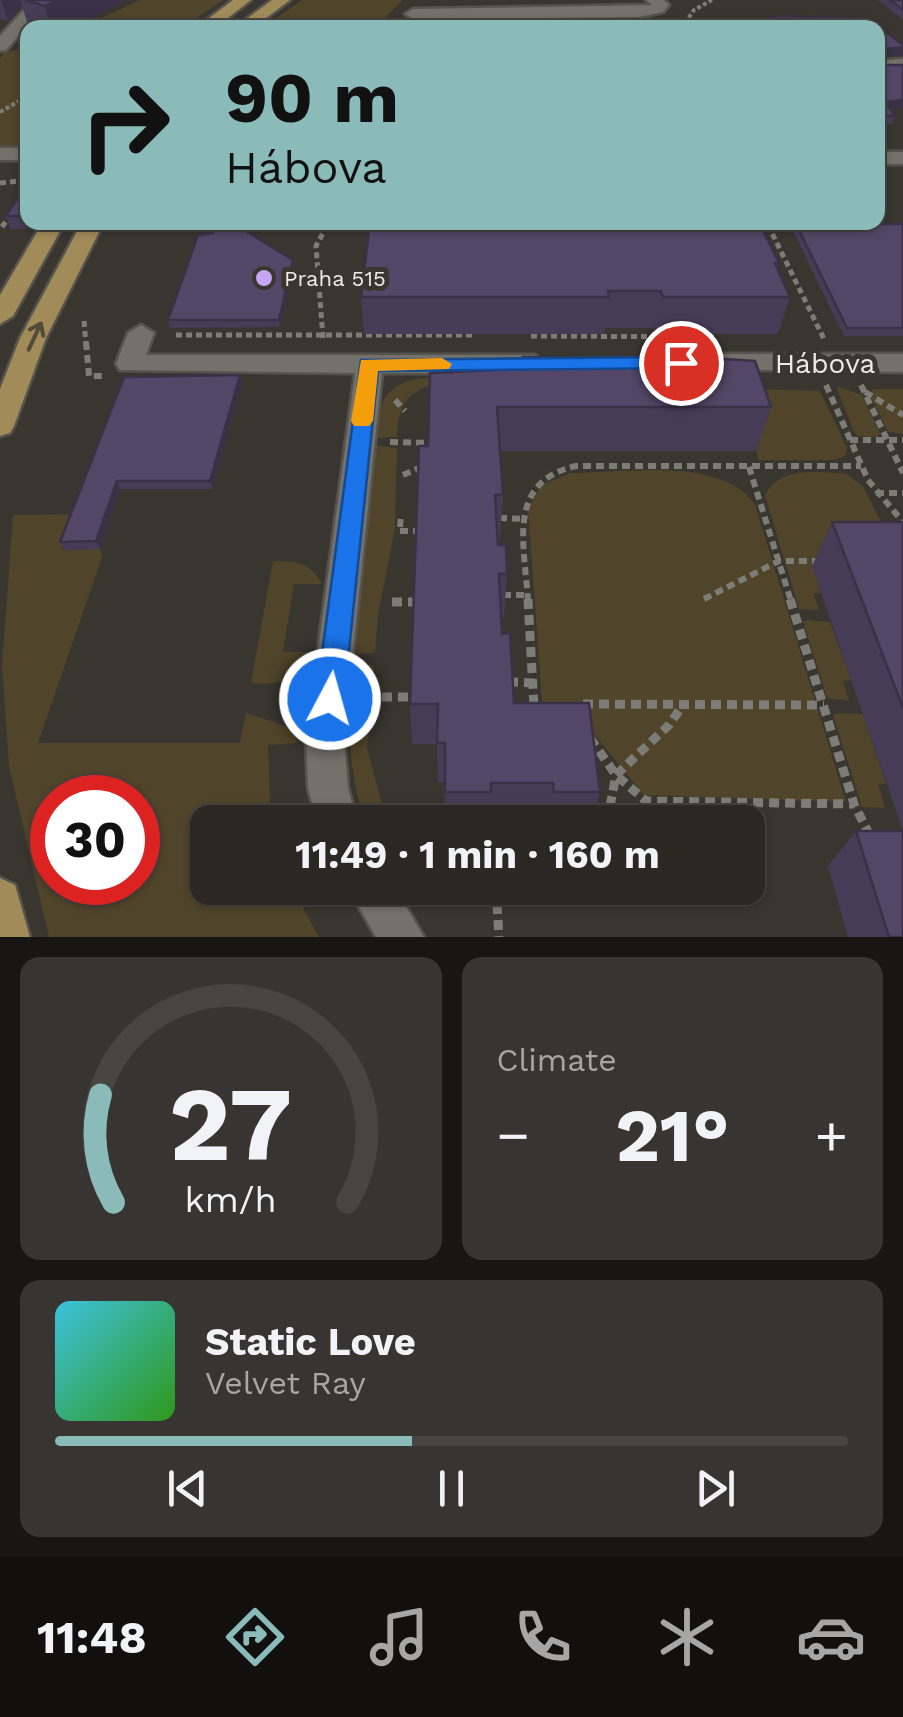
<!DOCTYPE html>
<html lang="en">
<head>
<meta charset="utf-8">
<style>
	:root { --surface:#2b2824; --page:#373431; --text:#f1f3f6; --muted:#a6a6a6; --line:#474441; --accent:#8bbbb9 }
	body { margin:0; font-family:"Work Sans",sans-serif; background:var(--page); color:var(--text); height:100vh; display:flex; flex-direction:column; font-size:38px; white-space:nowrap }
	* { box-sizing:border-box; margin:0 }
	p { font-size:32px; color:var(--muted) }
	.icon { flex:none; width:55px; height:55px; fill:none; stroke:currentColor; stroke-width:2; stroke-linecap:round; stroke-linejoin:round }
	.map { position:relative; height:937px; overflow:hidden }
	.sheet { display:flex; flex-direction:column; gap:20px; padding:20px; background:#181614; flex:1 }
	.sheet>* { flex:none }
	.banner { position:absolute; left:20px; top:20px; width:865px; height:210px; border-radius:20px; box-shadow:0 2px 8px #0004,0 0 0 2px var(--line); background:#8bbbb9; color:#111; overflow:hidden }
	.speed { position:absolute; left:30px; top:775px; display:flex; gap:20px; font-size:50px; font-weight:700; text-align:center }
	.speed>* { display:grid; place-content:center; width:130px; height:130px; border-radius:50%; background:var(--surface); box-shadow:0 2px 8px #0004,0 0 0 2px var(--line); line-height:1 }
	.speed .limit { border:15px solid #d22; background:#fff; color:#111 }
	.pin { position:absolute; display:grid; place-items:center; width:85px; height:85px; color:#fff; margin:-42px; border:5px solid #fff; border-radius:50%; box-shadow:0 2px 10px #0007 }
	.me { position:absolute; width:110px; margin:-55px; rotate:6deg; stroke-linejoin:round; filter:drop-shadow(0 0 8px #0008) }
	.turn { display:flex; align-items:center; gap:35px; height:210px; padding:0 40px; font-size:45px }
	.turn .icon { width:130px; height:130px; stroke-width:2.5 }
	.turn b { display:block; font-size:70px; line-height:85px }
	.big { font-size:75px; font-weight:700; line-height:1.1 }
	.sheet .card { flex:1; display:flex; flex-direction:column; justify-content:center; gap:15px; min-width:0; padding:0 35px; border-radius:20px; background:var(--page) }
	.sheet .dial { align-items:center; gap:0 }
	.dial svg { height:260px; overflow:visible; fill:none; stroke:var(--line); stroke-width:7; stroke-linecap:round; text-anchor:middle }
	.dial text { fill:var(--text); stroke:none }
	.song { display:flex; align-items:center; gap:30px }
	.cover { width:120px; height:120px; border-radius:15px; background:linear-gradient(135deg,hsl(190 70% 55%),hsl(110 70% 35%)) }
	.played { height:10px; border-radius:5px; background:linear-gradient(90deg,var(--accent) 45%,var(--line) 45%) }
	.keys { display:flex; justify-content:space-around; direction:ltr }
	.heat { display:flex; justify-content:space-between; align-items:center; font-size:55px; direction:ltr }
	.sheet .tiles { flex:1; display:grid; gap:20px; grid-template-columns:1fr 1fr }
	.card:last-child { grid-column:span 2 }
	.trip { position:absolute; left:190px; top:805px; width:575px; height:100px; border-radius:20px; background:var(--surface); box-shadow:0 2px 8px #0004,0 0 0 2px var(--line); font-weight:700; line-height:100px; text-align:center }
	.menu { display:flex; height:160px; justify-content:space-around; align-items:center; background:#11100e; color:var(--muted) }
	.menu .icon { width:70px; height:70px }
	.menu .current { color:var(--accent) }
	.menu b { font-size:45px; color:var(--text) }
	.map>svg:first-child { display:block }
</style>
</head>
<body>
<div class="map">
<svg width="903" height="937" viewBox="0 0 903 937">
	<rect width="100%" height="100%" fill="#393630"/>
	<path fill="#50442a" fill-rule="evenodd" d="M140 0H224L182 27H82Z
		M302 0H403L385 18 399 20 397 23 383 22 380 27H264Z
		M27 48V148L0 149V58L5 52Z
		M454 376C415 391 399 392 397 437L374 438C381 380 401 379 454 376Z
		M836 386 862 395 880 433 877 437 858 436 854 432Z
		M737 388 820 391 847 448 845 456 835 460H759Z
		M874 389H903V434L888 432 869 393Z
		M374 445 397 448 395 528 378 615 375 653 355 654Z
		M570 473C625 473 720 456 755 504L846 802 644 795 579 716 543 715 528 509 542 485Z
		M845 473 863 486 884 528 813 566 821 593H813L819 610 799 609 765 495C781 465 816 473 845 473Z
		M107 514V528H69L61 549H100L102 557 38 743H240L246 713 286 726 299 743 268 745 270 802 275 822H208V888H292L319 937H49L9 766 2 665 13 515ZM52 798H138V882H52Z
		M273 561C296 561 310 562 322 584H294L283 652H312C294 681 285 685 251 683Z
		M808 620 830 622 851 680 843 681 849 701 827 698 803 621Z
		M354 664 374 665 367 749 387 822H365C346 762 349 726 354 664Z
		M839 713 863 714 886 784H878L885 808 862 807 833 715Z"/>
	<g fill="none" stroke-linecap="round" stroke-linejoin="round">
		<g stroke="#55534e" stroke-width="5">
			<path id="minor" d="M33 0H49L6 50 0 51V36Z
				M646 0H664L669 5 663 12 639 17 413 19 405 14 413 9 652 5Z
				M903 59V69L878 71V61Z
				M0 148H28V160H0Z
				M878 152H903V164H878Z
				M141 325 154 333 146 355H535L548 364 535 373H382L344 740 348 788 357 822H317L308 788 306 740 355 373 120 370 116 364 128 333Z
				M716 354H903V372L707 369 703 363 707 357Z
				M348 888H395L424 937H376Z"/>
		</g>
		<g stroke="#55534e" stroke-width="5">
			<path id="major" d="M233 0H251L215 28H196Z
				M272 0H290L253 28H234Z
				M43 222H65L13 316 0 324V295Z
				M82 222H104L46 338 14 426 10 433 0 436V389L20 338Z
				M0 878 15 885 30 937H0Z"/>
		</g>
		<path stroke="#7e7c76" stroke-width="4" stroke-dasharray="4 2.5" stroke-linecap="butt" d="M682 23 699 28
			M681 28 694 10 712 0
			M0 112 28 96"/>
		<path stroke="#7e7c76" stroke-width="5" stroke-dasharray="6 4" stroke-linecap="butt" d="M0 183 28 180
			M256 222 262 227 377 226
			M768 225 824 339
			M754 226H802
			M2 227 10 215
			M84 321 86 345
			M176 335H474
			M531 336 714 337
			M323 338 316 246 328 224"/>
		<path stroke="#7e7c76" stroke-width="6" stroke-dasharray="8 5" stroke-linecap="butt" d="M86 342 89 376H105
			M826 385 868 480 903 522
			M861 385 903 473
			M865 392 903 415
			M395 400 405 411
			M850 440H903
			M390 442 431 443
			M749 467 791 601
			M403 475 424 466
			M876 493H903
			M499 518 524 519
			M400 527 401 515
			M400 531H419
			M503 595H529
			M704 599 779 561H819
			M528 601C525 546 505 482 576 466H861"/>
		<path stroke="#7e7c76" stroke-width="9" stroke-dasharray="10 6" stroke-linecap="butt" d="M528 599 534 708
			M790 599 854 804 870 836
			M392 602H416
			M508 682 535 683
			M382 697H414
			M583 704 824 705
			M590 738 616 775 646 801 854 804
			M607 822 616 775 669 725 683 705
			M496 888 499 937"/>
		<use href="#minor" fill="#74716a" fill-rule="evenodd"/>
		<use href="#major" fill="#a18b59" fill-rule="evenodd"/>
	</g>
	<path fill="#473c58" d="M0 0H125L72 28H29L22 6 8 21 0 19Z
		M878 0H903V20Z
		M781 16 869 19 903 45 902 55 878 58V65H903V108L890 109 895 116 892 124H878V28H724L725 23H771L772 17Z
		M28 183V222H40L35 229H11L6 216Z
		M64 222H79L74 228H66Z
		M103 222H153L151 228H105Z
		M796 224H903V336H844L793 231Z
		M293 260 294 268 280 327 170 328 168 320Z
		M779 263 777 269 790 297 778 334H655L654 328H605L604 334H364L361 297Z
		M695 357 771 407 756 451H500L503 494 500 539H497L498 545 507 574 504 618H501L502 634 514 703 600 792 592 822H547L546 821 445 822V782H438L437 744H412L410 704 428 446 494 370 495 361H694Z
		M240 375 242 383 213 489H120L100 549 64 550 60 542 124 377Z
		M832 522H903V831L812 566Z
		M856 831 903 937H848L828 866Z"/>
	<path fill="#3a3147" d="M1 0H20L22 6 8 21Z
		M58 0H125L72 28H51L45 6Z
		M903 47 902 55 878 58V50Z
		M903 100V108L882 110 885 102Z
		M293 260 294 268 280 327 279 320Z
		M240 375 242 383 213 489 210 481Z
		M117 481 120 489 100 549 96 541Z"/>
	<path fill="#534666" stroke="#3a3147" stroke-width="2.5" d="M25 0H58L45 6Z
		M890 0H903V10Z
		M781 16 869 19 903 45V47L878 50V65H903V100L885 102 895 116H878V28H728L725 23H775L772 17Z
		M438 21H473V28H437Z
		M28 183V216H6Z
		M370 222H759L779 263H775L790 297H663L661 291H608L609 297H361Z
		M796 224H903V328H847Z
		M215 227 241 228 293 260 279 320H168L198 235 213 233Z
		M523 357H553L554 361 639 357 640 361H696L695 357 755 361 771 407H497L503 494 495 495 498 545H506L507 574H499L502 634 510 633 514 703H589L600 792H554L553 783H491V792H445V743H437L438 704H410L419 446H428L430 373 495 370V361H524Z
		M240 375 210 481H117L96 541 60 542 124 377Z
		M832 522H903V708Z
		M856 831H903V937H889Z"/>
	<defs><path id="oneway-shaft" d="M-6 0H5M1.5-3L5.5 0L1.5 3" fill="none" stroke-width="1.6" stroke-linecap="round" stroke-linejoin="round" transform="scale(2.5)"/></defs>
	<use stroke="#534b3a" href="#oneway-shaft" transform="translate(35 336) rotate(-65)"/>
	<path fill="#1a73e8" stroke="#114b97" stroke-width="2.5" d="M681 357 688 359V368L378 371 344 699 340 708 330 711 320 708 316 699 361 360Z"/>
	<path fill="#f59e0b" d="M442 358 452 364 449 369 378 371 373 421 369 426H354L351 421 361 360Z"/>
	<circle fill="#c5a7f1" stroke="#393630" stroke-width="4" cx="264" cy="278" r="10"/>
	<g text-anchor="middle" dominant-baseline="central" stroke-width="10" stroke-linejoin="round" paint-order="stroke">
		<g font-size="22" fill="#edebe7" stroke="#393630" text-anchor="start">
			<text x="284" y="278">Praha 515</text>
		</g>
		<g font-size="28" fill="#edebe7" stroke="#393630">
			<text x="825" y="363">Hábova</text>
		</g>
	</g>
</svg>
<div class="speed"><div class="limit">30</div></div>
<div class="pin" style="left:681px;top:363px;background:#d93025"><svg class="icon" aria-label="arrive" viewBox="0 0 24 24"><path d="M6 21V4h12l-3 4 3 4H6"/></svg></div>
<svg class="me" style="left:330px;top:699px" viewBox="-20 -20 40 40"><circle r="17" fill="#1a73e8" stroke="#fff" stroke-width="3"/><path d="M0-11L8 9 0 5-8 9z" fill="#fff"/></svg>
<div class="trip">11:49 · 1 min · 160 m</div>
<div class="banner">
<div class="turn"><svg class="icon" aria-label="right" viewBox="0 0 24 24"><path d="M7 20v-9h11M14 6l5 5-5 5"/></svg><div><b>90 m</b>Hábova</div></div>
</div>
</div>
<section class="sheet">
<div class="tiles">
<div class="card dial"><svg viewBox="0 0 100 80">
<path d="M14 69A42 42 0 1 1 86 69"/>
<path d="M14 69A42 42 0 0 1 10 36" stroke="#8bbbb9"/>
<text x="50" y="56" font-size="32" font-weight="700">27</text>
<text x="50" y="72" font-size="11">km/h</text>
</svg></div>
<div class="card"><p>Climate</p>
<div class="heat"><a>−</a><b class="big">21°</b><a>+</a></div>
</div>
<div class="card">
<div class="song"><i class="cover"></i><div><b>Static Love</b><p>Velvet Ray</p></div></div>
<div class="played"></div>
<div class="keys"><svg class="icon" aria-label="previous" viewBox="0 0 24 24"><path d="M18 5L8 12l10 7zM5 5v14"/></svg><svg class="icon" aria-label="pause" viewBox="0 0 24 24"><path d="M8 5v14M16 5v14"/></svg><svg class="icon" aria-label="next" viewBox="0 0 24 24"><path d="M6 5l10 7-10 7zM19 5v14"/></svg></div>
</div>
</div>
</section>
<nav class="menu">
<b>11:48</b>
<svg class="icon current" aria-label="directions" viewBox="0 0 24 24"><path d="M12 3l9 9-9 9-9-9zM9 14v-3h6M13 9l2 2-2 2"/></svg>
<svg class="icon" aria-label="music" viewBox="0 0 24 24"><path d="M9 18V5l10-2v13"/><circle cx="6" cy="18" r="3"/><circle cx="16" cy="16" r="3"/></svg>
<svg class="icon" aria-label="phone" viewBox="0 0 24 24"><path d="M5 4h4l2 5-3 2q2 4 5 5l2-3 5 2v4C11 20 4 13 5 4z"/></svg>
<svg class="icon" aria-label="climate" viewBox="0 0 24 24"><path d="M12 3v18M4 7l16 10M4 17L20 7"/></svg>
<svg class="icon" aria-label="car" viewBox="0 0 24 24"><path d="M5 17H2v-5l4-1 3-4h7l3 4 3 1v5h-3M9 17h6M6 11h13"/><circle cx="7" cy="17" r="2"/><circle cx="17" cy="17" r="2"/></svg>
</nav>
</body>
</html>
